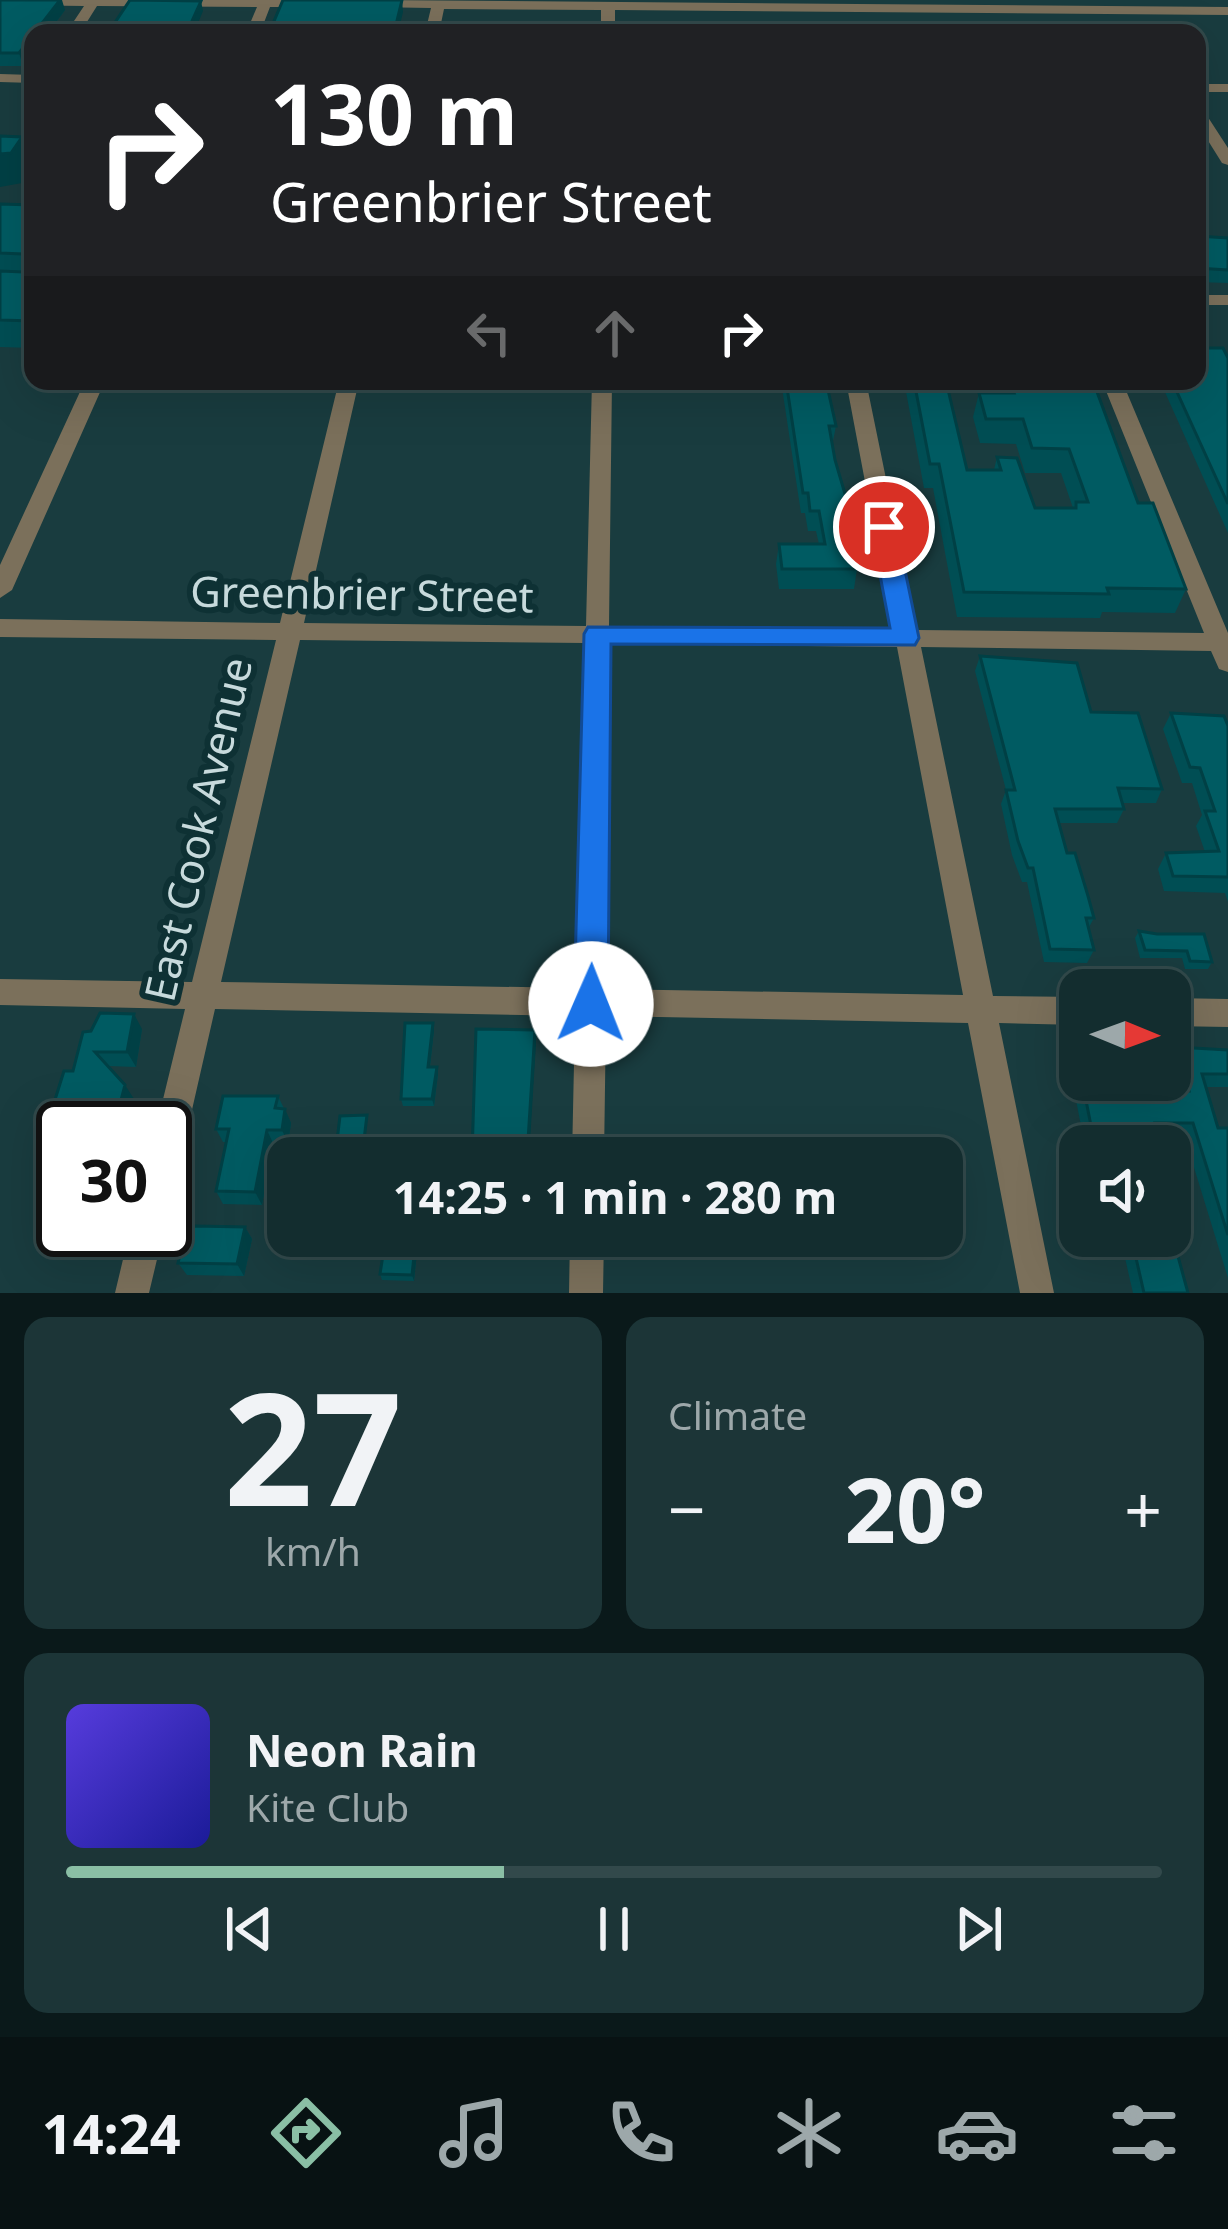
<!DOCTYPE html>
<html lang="en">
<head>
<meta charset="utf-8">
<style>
	:root { --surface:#132d2f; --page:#1c3537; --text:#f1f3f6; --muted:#9da8aa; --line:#32494b; --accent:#8abfa5 }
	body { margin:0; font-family:"Noto Sans",sans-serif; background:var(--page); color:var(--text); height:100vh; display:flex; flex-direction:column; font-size:45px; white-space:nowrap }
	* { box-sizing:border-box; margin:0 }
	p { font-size:39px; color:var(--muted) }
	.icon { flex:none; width:66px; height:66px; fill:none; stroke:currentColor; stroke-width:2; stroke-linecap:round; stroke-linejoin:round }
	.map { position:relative; height:1293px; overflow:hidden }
	.details { display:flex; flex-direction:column; gap:24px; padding:24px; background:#0a191a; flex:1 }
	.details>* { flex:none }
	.banner { position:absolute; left:24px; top:24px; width:1182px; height:366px; border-radius:24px; box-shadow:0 12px 48px #0002,0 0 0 3px var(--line); background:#202124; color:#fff; overflow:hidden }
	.needle { width:78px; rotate:91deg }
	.fabs { position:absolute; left:1059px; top:969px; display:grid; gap:24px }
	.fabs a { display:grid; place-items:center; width:132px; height:132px; border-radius:24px; background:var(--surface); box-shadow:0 12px 48px #0002,0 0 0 3px var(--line); font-size:60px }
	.speed { position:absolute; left:36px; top:1101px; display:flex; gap:24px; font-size:60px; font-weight:700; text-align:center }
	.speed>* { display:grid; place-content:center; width:156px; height:156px; border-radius:50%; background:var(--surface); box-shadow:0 12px 48px #0002,0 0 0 3px var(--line); line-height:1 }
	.speed .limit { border:6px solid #111; border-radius:18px; background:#fff; color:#111 }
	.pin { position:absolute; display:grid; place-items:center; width:102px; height:102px; color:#fff; margin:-51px; border:6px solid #fff; border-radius:50%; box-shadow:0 3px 12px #0007 }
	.me { position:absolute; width:132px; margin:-66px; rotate:1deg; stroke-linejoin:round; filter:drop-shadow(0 0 9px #0008) }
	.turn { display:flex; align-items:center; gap:42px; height:252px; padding:0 48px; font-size:54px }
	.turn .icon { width:156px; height:156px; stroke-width:2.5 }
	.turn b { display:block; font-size:84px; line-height:102px }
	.lanes { display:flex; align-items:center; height:114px; padding:0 48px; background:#0003; justify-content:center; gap:60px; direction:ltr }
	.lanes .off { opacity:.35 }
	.big { font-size:90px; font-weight:700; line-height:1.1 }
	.details .widget { flex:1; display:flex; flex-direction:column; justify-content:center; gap:18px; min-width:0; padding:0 42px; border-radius:24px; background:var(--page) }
	.details .dial { align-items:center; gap:0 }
	.dial b { font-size:156px; line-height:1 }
	.song { display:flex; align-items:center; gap:36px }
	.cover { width:144px; height:144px; border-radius:18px; background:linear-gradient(135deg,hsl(250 70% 55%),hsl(240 70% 35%)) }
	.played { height:12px; border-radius:6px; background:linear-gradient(90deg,var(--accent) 40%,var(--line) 40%) }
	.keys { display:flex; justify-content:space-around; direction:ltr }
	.heat { display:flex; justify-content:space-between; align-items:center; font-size:66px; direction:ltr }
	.details .tiles { flex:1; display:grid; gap:24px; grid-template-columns:1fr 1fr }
	.widget:last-child { grid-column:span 2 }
	.trip { position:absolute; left:267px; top:1137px; width:696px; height:120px; border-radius:24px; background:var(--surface); box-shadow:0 12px 48px #0002,0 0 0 3px var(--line); font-weight:700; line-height:120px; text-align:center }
	.tab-bar { display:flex; height:192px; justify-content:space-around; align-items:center; background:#081213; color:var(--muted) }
	.tab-bar .icon { width:84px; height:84px }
	.tab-bar .active { color:var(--accent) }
	.tab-bar b { font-size:54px; color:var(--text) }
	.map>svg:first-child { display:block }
</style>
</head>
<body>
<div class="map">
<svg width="1228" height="1293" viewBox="0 0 1228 1293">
	<rect width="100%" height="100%" fill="#193c3f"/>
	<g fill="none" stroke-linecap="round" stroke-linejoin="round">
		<path fill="#7b705b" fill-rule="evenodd" d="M0 0H314L317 3 310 7H270L260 33H246L257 7 97 6 80 33H66L84 6 0 5Z
			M374 0 1228 7V15L615 10V33H601V10L444 9 439 33H425L431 8 369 7 367 4Z
			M0 74 33 75V83L0 82Z
			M1197 84H1228V92H1197Z
			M1197 106 1202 108 1228 148V165L1222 163 1197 123Z
			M1197 295H1228V305H1197Z
			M85 381H105L12 590 0 598V565Z
			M339 381H359L304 623 586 626 592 381H612L609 626 893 630 846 381H866L917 630 1204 633 1102 381H1122L1228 633V672L1219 669 1211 651 921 647 993 996 1080 997V1025L999 1023 1054 1293H1020L968 1023 606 1016 604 1158H572L575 1016 215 1009 181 1158 177 1169 165 1174V1128H156L185 1009 0 1005V979L192 982 276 640 0 637V619L280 623ZM300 640 585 643 576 988 221 982ZM609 644 897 647 963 995 606 989Z
			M1170 998 1228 999V1027L1170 1026Z
			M130 1230H164L149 1293H115Z
			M570 1236H604L603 1293H569Z"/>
	</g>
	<path fill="#004e54" d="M0 0 65 10 48 33H33L23 66H0Z
		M0 204 33 205V348L0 347Z
		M1197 236 1228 238V283L1197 282Z
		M1228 358V533L1160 381H1197Z
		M781 381H826L836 426 832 446 835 460 850 511 847 531H844L846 544 857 569 854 589H779L776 564 779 544H819L816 531H808L805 513H801Z
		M904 381H946L967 470H994L997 457 1035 508H1073L1061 473H1025L1016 444 980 443 973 417 979 393H999L994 381H976H1093L1138 503 1186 589 1175 613 1102 612 1100 618 957 617 933 488H924Z
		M980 656 1091 712 1162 789 1156 803H1122L1124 809 1117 823H1059L1067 853 1094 918 1088 929 1094 950 1087 963 1044 962 1027 882H1022L1012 855 1001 804 1006 790 975 671Z
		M1171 713 1228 726V902L1225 893 1164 891 1158 869 1166 853 1205 852 1196 826 1202 815 1192 783H1182L1163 729Z
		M1139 931 1157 934 1212 962 1208 969H1185L1182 958H1140L1135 938Z
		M142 1029 136 1067 108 1066 134 1099 126 1128H63V1151H53L43 1138 73 1071 83 1032Z
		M434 1030 430 1067H437L438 1074 434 1106H403L401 1099Z
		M1072 1031H1080V1080H1149L1151 1090 1177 1091 1170 1066V1057L1176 1047 1228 1050V1087H1206L1218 1128H1228V1278L1184 1135H1158L1161 1146H1085L1065 1044Z
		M278 1096 291 1123 288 1144 273 1143 262 1205 223 1204 216 1191 226 1142H223L216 1129Z
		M245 1227 252 1239 244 1276 187 1275 178 1263Z
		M1120 1236H1170L1188 1293H1133Z
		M418 1243 414 1281 382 1280 380 1274Z"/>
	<path fill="#004045" d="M60 0H62L65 10 48 33H35Z
		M402 0 403 12 398 33H394Z
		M201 1 203 11 194 33H188V30Z
		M33 35V53L23 66 19 53Z
		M22 137 32 167 22 183 0 187V154Z
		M134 1014 142 1029 136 1067 127 1052Z
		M433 1023 434 1030 429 1074 428 1067Z
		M535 1030 536 1044 529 1158H527Z
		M437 1067 438 1074 434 1106 432 1099Z
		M125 1085 134 1099 126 1128H109Z
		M285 1109 291 1123 288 1144 282 1130Z
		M267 1130 273 1143 262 1205 255 1192Z
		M245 1227 252 1239 244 1276 237 1264Z
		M416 1237 418 1243 414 1281 412 1275Z"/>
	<path fill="#005b62" stroke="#004045" stroke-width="3" d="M0 0H60L19 53H0Z
		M130 0 201 1 188 30H192L191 33H108Z
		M283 0H402L394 33H269Z
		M0 136 22 137 11 153 0 154Z
		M0 204 33 205V321L0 320V271L23 272 28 258 23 254 0 253Z
		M1197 236 1228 238V270L1197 268Z
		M1197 348H1223L1228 358V504L1172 381H1197Z
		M786 381H826L836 426H829L835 460 850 511H841L846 544H853L857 569H782L779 544H825L819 511H810L808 493H803Z
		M914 381H946L967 470H1001L997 457 1017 458 1035 508H1076V502H1088L1069 449 1032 448 1023 419H986L979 393H1014L1009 381H1093L1138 503H1153L1186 589 1107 588 1109 594 964 592 939 464H930Z
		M980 656 1077 663 1091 712 1138 713 1162 789 1118 788 1124 809H1055L1067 853H1075L1088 896 1094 918H1086L1094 950 1050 949 1033 868H1028L1018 841 1006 790H1015Z
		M1171 713 1224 716 1228 726V877L1173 876 1166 853 1219 851 1205 811H1215L1200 768 1190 767Z
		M1139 931 1157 934H1204L1212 962 1190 961 1187 951 1145 950Z
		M100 1013 134 1014 127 1052H95L125 1085 115 1123 109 1128H63V1138H43L64 1071H73L83 1032 91 1031Z
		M405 1023H433L428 1067H437L432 1099H401Z
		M476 1029 535 1030 527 1156H472Z
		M1072 1031H1080V1071Z
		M1176 1047 1228 1050V1074H1202L1218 1128H1228V1235L1193 1123H1155L1161 1146H1095L1082 1080H1149L1151 1090 1189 1091Z
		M223 1096H278L275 1108 285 1109 282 1130H267L255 1192 216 1191 229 1129H216Z
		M367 1115 364 1140 437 1138 435 1158H335L340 1116Z
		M1170 1179 1178 1209H1170Z
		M195 1226 245 1227 237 1264 178 1263 185 1235Z
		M1170 1227 1188 1293H1144L1131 1236H1170Z
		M386 1236 416 1237 412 1275 380 1274Z"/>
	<path fill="#1a73e8" stroke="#114b97" stroke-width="3" d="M884 519 896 527 919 638 915 645 611 644 608 1004 603 1015 591 1020 579 1015 574 1004 584 634 588 627 890 628 871 527Z"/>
	<g text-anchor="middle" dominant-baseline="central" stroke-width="12" stroke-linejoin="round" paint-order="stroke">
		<g font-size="42" fill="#c7dadc" stroke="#0e3134">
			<text transform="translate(362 593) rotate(1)">Greenbrier Street</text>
			<text transform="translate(197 829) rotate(-77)">East Cook Avenue</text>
		</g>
	</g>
</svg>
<div class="fabs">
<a><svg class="needle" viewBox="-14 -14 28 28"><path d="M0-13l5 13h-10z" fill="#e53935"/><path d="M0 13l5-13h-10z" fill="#9da8aa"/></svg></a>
<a><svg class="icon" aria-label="sound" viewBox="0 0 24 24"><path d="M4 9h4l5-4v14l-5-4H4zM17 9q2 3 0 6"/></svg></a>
</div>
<div class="speed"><div class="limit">30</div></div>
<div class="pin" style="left:884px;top:527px;background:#d93025"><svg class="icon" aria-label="arrive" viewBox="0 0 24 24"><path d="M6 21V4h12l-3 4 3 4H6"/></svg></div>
<svg class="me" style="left:591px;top:1004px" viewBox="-20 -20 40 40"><circle r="19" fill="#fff"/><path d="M0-13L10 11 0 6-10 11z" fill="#1a73e8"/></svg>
<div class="trip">14:25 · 1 min · 280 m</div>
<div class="banner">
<div class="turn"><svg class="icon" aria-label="right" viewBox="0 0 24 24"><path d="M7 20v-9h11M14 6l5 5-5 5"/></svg><div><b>130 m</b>Greenbrier Street</div></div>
<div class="lanes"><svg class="icon off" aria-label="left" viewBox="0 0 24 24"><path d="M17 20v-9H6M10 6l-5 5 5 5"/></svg><svg class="icon off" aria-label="ahead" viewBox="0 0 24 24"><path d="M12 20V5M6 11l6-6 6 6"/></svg><svg class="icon" aria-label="right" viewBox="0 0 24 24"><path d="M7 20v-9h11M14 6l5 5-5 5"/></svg></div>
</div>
</div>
<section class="details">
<div class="tiles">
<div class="widget dial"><b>27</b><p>km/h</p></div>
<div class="widget"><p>Climate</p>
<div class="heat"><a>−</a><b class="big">20°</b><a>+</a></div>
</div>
<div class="widget">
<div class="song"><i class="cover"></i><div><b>Neon Rain</b><p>Kite Club</p></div></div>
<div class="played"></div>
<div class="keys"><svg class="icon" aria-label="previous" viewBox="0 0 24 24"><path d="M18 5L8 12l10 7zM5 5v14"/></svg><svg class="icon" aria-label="pause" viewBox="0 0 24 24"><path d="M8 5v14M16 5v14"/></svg><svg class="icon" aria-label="next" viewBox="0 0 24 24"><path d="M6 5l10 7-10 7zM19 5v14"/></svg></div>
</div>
</div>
</section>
<nav class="tab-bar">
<b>14:24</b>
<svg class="icon active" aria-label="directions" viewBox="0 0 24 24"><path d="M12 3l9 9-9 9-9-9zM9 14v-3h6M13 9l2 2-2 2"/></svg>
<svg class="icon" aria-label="music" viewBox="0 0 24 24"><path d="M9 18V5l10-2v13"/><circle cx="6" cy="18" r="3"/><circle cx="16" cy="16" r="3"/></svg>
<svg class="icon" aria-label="phone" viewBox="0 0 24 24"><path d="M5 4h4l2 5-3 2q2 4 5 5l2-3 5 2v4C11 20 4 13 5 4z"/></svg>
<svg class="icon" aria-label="climate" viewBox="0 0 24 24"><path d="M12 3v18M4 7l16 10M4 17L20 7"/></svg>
<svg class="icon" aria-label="car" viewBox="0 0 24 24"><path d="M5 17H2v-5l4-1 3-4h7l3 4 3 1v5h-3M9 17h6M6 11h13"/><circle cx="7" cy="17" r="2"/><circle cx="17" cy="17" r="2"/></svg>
<svg class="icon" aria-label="filters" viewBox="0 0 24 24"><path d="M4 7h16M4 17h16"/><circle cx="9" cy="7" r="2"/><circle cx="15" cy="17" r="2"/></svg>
</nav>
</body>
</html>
